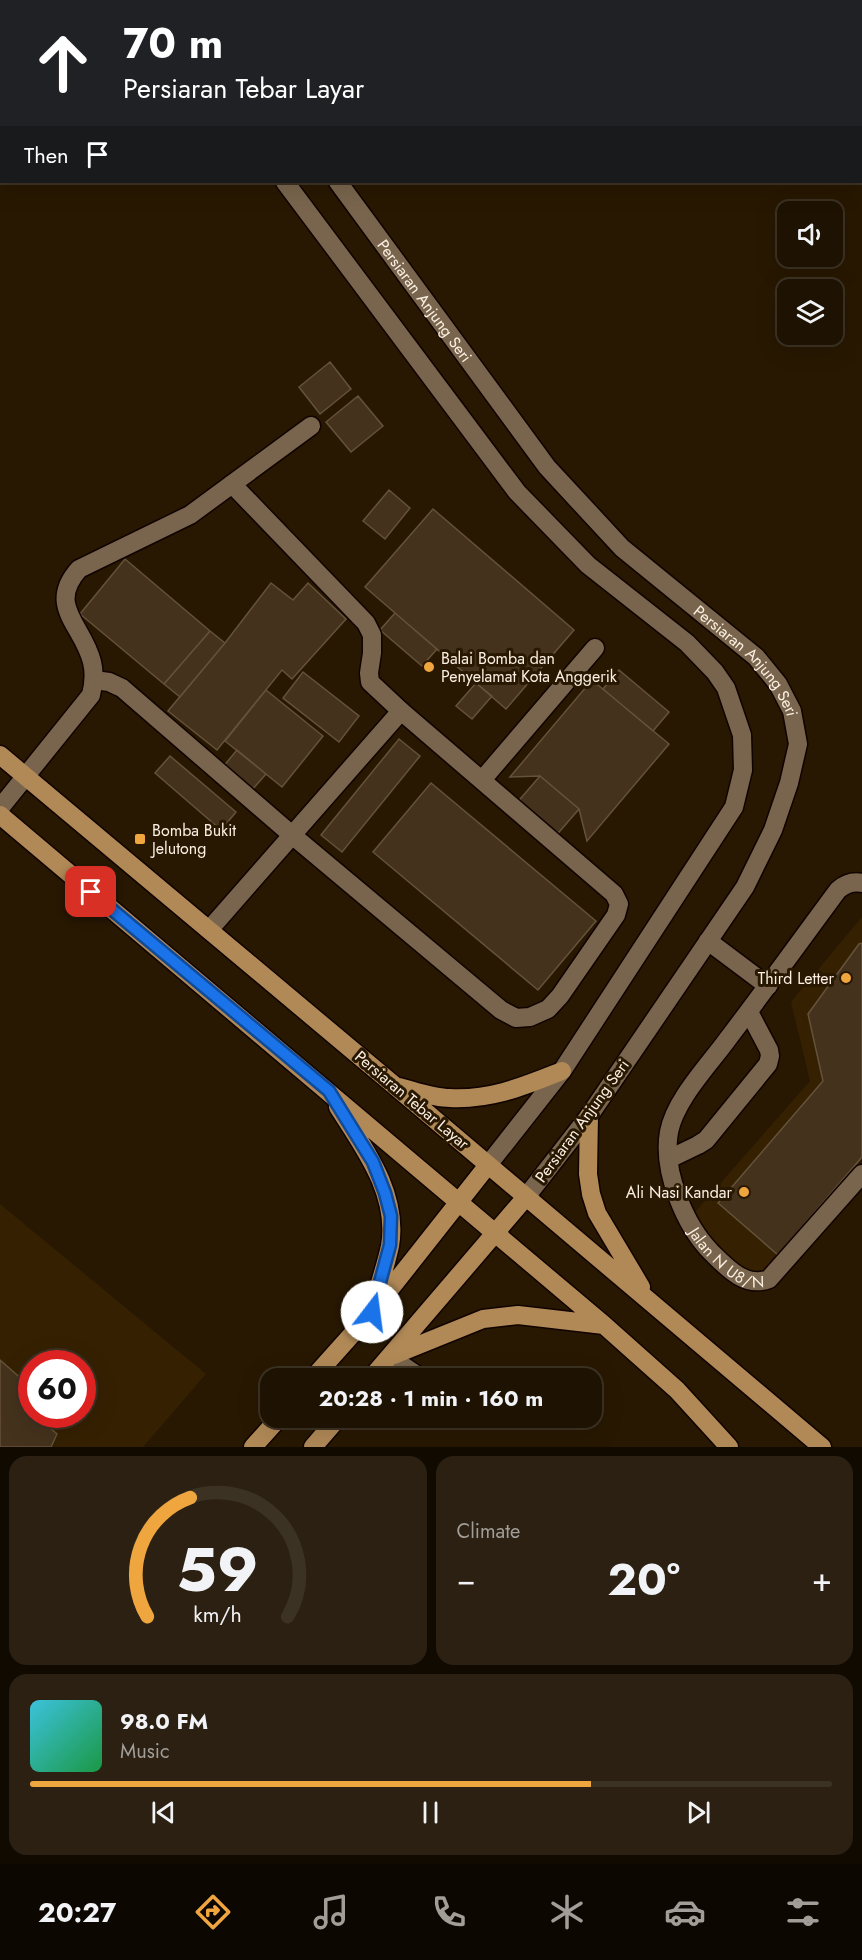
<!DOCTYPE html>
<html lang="en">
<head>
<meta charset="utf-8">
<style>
	:root { --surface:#1e1202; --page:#2b2011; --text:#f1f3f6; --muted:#a19e99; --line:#3c3224; --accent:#f0a63f }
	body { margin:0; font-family:Jost,sans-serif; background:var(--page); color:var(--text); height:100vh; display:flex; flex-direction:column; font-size:22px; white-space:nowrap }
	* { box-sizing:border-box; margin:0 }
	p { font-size:20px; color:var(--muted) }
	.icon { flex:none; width:33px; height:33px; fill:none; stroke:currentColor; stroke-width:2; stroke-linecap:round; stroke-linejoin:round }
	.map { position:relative; height:1447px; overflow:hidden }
	.side { display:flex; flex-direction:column; gap:9px; padding:9px; background:#100a01; flex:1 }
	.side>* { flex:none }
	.banner { position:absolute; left:0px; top:0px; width:862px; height:183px; box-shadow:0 6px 24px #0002,0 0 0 2px var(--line); background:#202124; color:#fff; overflow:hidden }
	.buttons { position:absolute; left:777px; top:201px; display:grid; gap:12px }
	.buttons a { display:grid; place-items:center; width:66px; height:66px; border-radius:12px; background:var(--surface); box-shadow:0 6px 24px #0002,0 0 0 2px var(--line); font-size:30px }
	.speed { position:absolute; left:18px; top:1350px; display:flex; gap:12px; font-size:30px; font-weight:700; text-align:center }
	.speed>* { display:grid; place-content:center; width:78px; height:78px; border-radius:50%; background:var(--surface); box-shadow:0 6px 24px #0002,0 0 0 2px var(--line); line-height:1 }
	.speed .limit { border:9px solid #d22; background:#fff; color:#111 }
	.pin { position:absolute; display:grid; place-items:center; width:51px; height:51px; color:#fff; margin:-26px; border-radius:12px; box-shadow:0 3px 9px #0006 }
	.me { position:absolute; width:66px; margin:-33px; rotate:15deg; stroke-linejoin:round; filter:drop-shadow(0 0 4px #0008) }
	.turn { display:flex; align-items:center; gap:21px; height:126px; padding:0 24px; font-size:27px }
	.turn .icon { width:78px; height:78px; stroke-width:2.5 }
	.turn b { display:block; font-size:42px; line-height:51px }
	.then { display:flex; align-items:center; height:57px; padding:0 24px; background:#0003; gap:12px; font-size:22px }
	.big { font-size:45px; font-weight:700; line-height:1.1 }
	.side .tile { flex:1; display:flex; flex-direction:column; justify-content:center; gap:9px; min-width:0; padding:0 21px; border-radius:18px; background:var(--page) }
	.side .dial { align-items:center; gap:0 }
	.dial svg { height:156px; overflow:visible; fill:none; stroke:var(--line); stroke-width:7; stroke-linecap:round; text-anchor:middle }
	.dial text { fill:var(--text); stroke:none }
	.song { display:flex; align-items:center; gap:18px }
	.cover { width:72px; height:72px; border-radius:9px; background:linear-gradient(135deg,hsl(190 70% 55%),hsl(140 70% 35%)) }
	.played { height:6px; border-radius:3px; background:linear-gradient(90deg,var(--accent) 70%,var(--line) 70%) }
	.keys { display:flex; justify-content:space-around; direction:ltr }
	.heat { display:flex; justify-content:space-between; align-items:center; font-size:33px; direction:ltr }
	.side .tiles { flex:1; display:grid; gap:9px; grid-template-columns:1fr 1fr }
	.tile:last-child { grid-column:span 2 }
	.trip { position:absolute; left:260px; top:1368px; width:342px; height:60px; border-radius:18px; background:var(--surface); box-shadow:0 6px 24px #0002,0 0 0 2px var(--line); font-weight:700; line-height:60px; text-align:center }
	.dock { display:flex; height:96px; justify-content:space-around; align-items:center; background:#0c0701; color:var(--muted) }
	.dock .icon { width:42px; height:42px }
	.dock .active { color:var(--accent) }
	.dock b { font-size:27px; color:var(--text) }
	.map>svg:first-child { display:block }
</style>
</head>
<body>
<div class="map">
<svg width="862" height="1447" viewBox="0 0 862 1447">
	<rect width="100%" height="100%" fill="#281802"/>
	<path fill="#352002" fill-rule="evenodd" d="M862 917V1159L763 1273 752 1272 730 1259 712 1239 695 1212 810 1081 791 1002Z
		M0 1204 206 1374 143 1447H0ZM32 1364H82V1414H32Z"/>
	<path fill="#44321c" stroke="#65523a" stroke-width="1.5" d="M330 362 351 389 320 414 299 387Z
		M358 396 383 426 351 452 326 422Z
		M389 490 410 508 385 539 363 521Z
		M433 509 574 630 506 709 365 587Z
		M125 559 210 631 164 684 80 614Z
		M271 583 293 600 308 583 346 619 292 679 282 670 217 750 168 711 225 643Z
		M395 613 437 649 422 666 380 630Z
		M210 631 225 643 180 697 164 684Z
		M619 670 669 712 653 731 603 689Z
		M303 672 359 716 339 742 283 698Z
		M592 680 669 744 587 841 579 809 540 776 510 777Z
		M476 683 492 696 472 719 456 706Z
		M266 690 323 736 282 787 225 741Z
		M399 739 420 756 342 852 321 835Z
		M237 750 266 774 251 791 222 768Z
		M170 756 236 812 221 830 155 773Z
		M540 776 579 809 554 838 515 805Z
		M431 783 596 921 538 990 373 852Z
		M862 943V1157L778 1255 718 1203 823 1081 808 1014 859 944Z
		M0 1360 32 1388V1414H60L49 1427 57 1434 51 1447H0Z"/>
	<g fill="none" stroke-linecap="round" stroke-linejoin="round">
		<g stroke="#100300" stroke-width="21">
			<g id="minor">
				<path d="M149 0 150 2"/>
				<path d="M205 0 206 2"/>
				<path d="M285 182 517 492 588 565 687 643 715 672 726 688 742 735 743 770 734 807 562 1071 488 1165"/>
				<path id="s1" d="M338 182 547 467 622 548 756 657 778 684 792 711 798 744 789 783 773 830 745 887 589 1116 526 1197"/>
				<path d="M94 680 109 682 122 688 292 835 501 1010 516 1018 530 1017 548 1009 560 996 616 915 619 904 614 894 401 711 370 682 369 673 372 653V635L366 623 232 484"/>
				<path d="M482 780 595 648"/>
				<path d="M0 808 91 695C94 683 95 674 92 662 83 625 46 606 79 569L190 515 311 426"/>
				<path id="s2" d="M862 883C853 881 845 884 838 890 801 940 765 990 727 1040 708 1066 675 1100 669 1132 662 1171 685 1226 712 1253 728 1269 746 1288 769 1279L862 1174"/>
				<path d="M209 930 401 711"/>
				<path d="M708 941 768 986"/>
				<path d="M669 1159 698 1145 706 1140 768 1064 770 1056 769 1050 749 1012"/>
				<path d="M390 1357 421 1378"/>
			</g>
		</g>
		<g stroke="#100300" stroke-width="21">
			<path id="major" d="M0 755 395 1086 822 1447
				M0 815 604 1325 677 1390 729 1447
				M399 1087C415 1091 433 1098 450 1098 492 1100 524 1086 562 1071
				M338 1107C364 1148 399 1194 390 1246 386 1265 379 1285 374 1304
				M589 1116 588 1174 591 1194 597 1213 641 1287
				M394 1355 483 1319 518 1315 604 1325
				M313 1378 372 1312 488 1165
				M371 1378 526 1197
				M253 1447 279 1418
				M313 1447 338 1418"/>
		</g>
		<use href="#minor" stroke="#79654d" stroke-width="18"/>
		<use href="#major" stroke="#b18957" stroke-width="18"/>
	</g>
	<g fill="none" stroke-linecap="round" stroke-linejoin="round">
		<g stroke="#114b97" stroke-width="15">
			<path id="route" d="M91 892 329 1091 373 1162 385 1193 391 1216 390 1245 372 1312"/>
		</g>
		<use href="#route" stroke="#1a73e8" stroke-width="10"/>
	</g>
	<g fill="#f0a63f" stroke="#281802" stroke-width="2">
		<circle cx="429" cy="667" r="6"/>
		<rect x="134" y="833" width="12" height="12" rx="3"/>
		<circle cx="846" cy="978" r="6"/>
		<circle cx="744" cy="1192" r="6"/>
	</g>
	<g text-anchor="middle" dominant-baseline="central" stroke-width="6" stroke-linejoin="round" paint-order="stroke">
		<g font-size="16" fill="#fbefe1" stroke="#281802">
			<text stroke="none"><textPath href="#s1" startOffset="147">Persiaran Anjung Seri</textPath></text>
			<text stroke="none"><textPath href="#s1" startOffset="633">Persiaran Anjung Seri</textPath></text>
			<text transform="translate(412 1100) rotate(40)">Persiaran Tebar Layar</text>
			<text transform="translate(582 1121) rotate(-54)">Persiaran Anjung Seri</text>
			<text stroke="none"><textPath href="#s2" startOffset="470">Jalan N U8/N</textPath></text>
		</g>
		<g font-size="16" fill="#fbefe1" stroke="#281802" text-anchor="start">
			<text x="441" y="658">Balai Bomba dan<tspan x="441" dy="18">Penyelamat Kota Anggerik</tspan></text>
			<text x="152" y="830">Bomba Bukit<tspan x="152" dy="18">Jelutong</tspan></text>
			<text x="834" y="978" text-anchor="end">Third Letter</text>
			<text x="732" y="1192" text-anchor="end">Ali Nasi Kandar</text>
		</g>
	</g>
</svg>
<div class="buttons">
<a><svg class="icon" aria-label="sound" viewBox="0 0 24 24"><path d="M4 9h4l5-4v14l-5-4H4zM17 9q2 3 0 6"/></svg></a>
<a><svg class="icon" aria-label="layers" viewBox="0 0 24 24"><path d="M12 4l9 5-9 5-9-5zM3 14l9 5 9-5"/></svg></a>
</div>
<div class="speed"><div class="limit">60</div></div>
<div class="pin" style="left:91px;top:892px;background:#d93025"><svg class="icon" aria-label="arrive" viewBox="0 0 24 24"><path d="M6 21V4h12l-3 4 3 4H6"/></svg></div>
<svg class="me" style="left:372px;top:1312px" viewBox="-20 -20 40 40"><circle r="19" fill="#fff"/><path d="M0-13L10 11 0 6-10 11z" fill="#1a73e8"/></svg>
<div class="trip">20:28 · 1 min · 160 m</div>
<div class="banner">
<div class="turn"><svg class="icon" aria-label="ahead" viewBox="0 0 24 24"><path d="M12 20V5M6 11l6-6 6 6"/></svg><div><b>70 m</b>Persiaran Tebar Layar</div></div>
<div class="then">Then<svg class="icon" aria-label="arrive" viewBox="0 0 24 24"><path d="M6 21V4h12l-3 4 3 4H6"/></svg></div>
</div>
</div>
<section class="side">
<div class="tiles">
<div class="tile dial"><svg viewBox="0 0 100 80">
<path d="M14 69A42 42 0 1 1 86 69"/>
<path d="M14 69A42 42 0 0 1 36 8" stroke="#f0a63f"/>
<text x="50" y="56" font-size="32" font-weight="700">59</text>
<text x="50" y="72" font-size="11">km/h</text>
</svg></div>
<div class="tile"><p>Climate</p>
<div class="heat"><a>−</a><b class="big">20°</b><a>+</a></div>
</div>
<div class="tile">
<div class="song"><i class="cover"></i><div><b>98.0 FM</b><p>Music</p></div></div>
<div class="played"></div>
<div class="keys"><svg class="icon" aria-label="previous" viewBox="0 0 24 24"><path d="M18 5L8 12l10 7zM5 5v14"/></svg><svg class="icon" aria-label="pause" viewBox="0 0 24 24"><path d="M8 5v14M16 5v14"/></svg><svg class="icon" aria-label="next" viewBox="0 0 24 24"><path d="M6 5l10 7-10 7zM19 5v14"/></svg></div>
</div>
</div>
</section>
<nav class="dock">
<b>20:27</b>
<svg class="icon active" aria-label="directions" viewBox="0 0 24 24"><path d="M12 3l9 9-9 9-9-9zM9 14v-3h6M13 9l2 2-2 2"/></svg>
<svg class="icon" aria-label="music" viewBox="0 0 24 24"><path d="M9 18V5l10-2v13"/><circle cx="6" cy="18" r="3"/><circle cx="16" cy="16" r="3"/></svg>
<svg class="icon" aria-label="phone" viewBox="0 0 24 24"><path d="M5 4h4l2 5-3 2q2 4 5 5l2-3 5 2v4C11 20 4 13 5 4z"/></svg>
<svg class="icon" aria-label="climate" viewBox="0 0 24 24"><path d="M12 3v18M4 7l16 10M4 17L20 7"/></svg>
<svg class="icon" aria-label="car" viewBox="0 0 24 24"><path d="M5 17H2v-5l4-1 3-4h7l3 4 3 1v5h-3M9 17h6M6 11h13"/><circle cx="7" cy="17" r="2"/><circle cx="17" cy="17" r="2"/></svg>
<svg class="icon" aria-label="filters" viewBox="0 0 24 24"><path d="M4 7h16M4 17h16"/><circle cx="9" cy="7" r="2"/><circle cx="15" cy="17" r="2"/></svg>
</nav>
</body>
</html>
